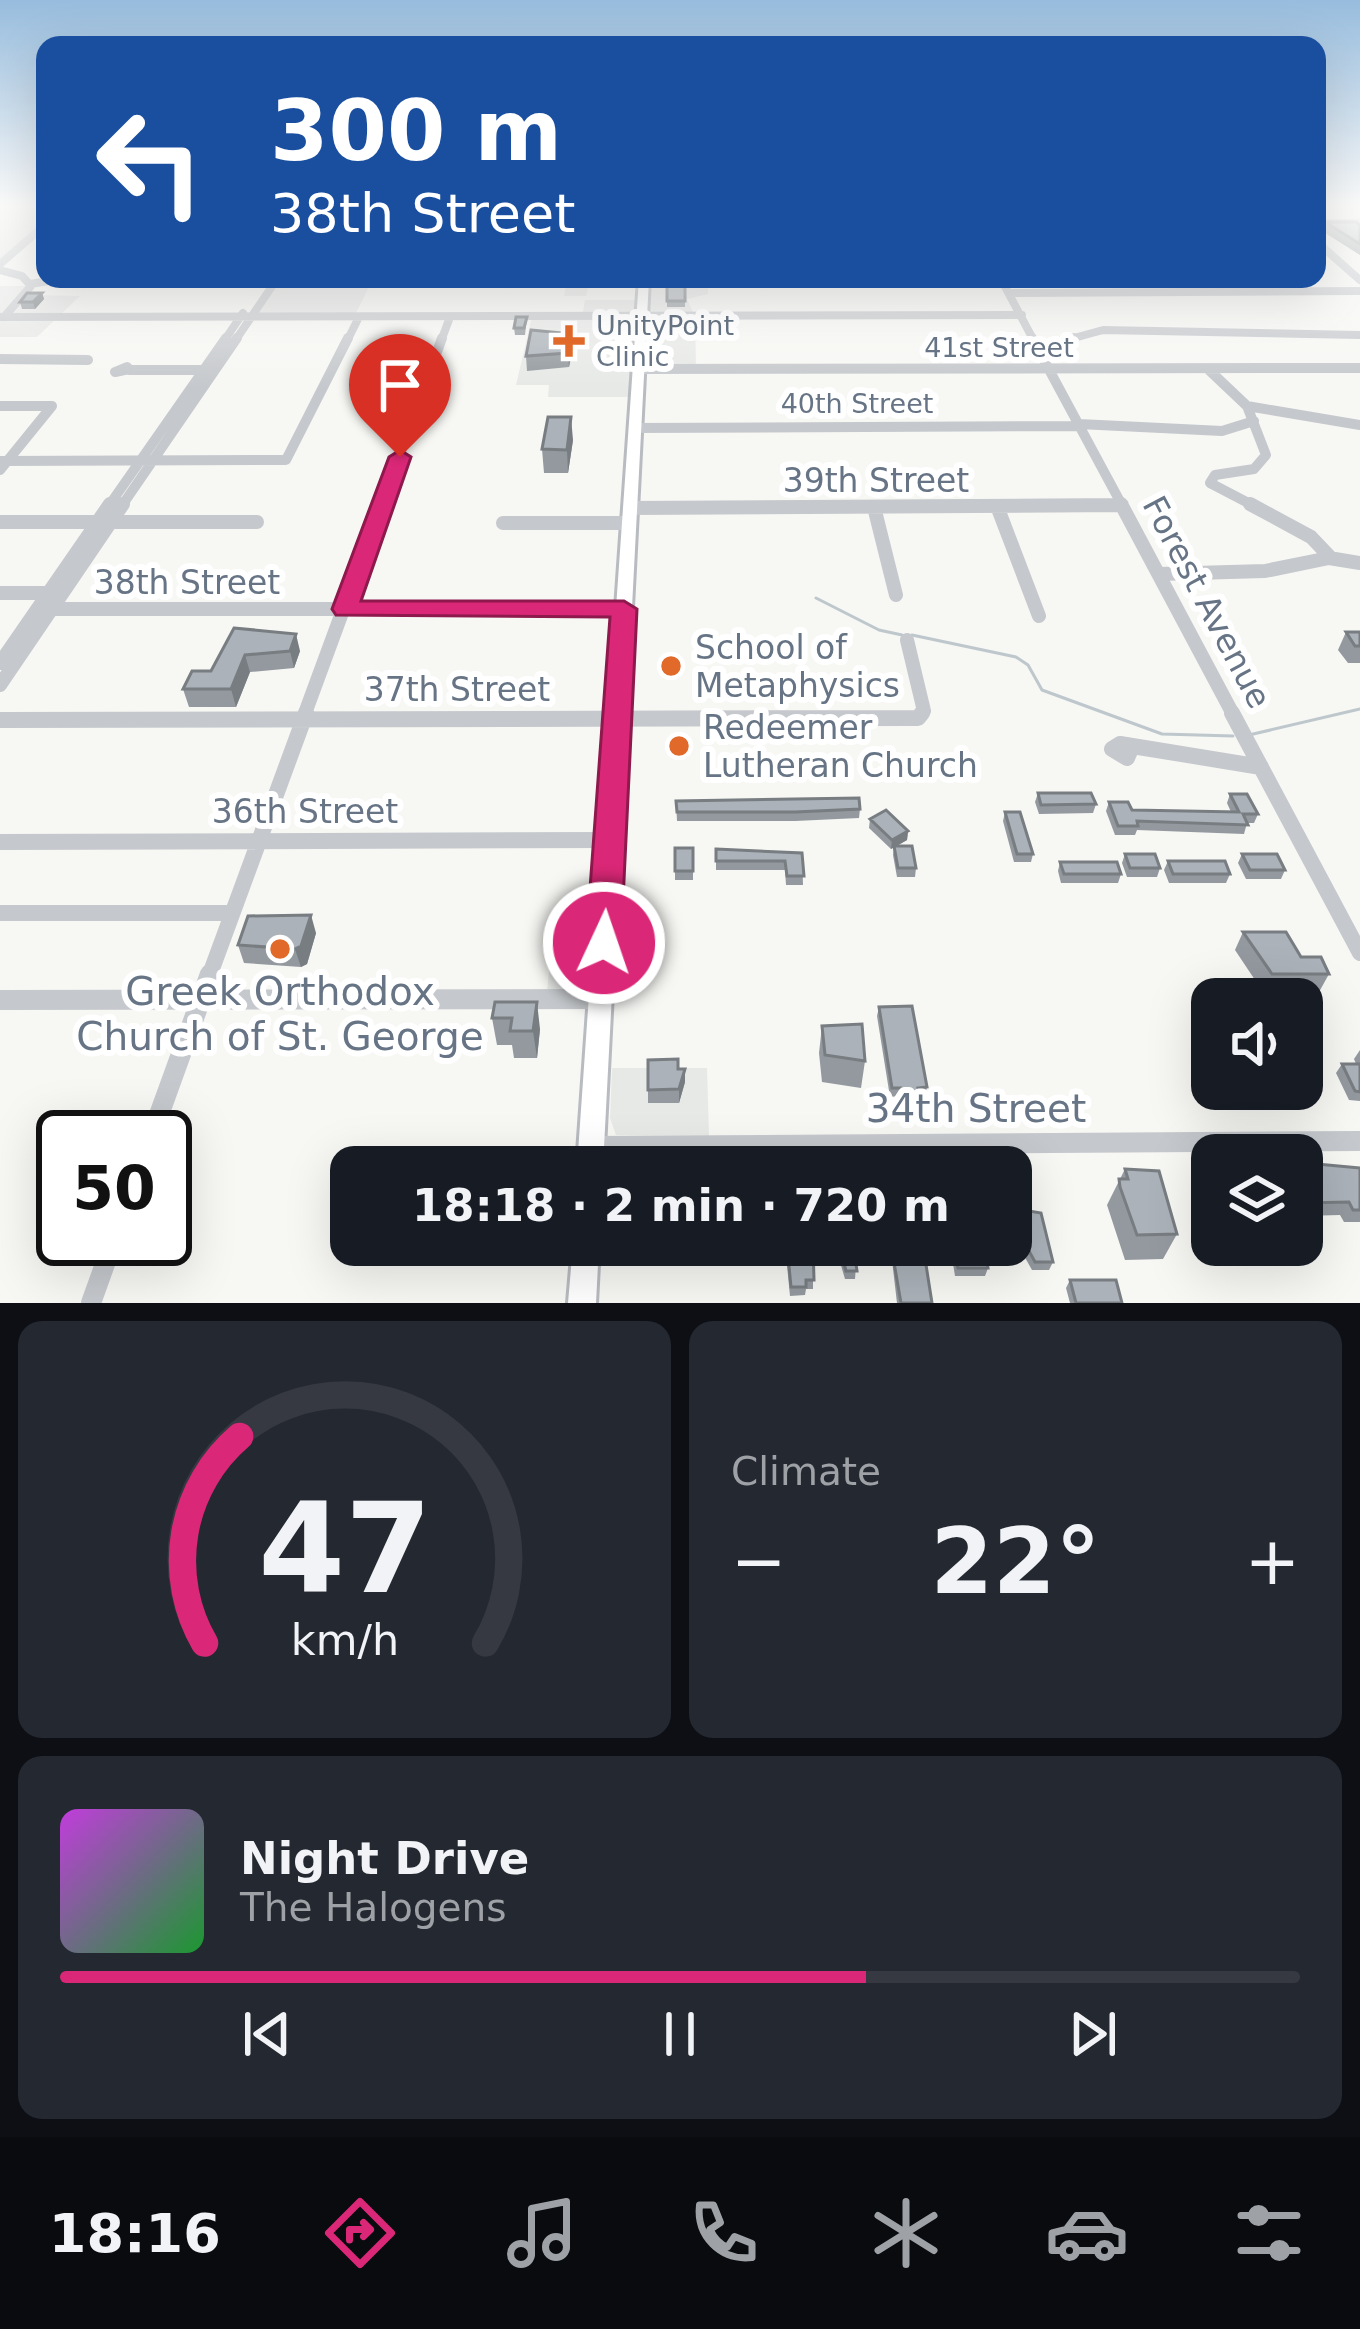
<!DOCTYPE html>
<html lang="en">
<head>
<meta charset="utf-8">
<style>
	:root { --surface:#171b24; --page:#242831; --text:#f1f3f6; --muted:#9ea1a6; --line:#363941; --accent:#db2777 }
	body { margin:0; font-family:"DejaVu Sans",sans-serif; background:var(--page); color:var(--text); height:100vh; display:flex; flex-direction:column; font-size:45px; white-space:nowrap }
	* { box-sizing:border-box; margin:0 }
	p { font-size:39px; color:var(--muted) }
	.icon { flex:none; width:66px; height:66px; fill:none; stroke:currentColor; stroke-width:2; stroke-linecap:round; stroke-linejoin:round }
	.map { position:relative; height:1303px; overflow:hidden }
	.drawer { display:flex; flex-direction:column; gap:18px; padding:18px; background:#0d0f14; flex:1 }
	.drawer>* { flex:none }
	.banner { position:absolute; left:36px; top:36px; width:1290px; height:252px; border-radius:24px; box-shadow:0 12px 48px #0002; background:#1a4fa0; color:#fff; overflow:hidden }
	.buttons { position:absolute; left:1191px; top:978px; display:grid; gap:24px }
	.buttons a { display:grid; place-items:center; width:132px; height:132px; border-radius:24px; background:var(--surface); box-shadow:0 12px 48px #0002; font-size:60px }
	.speed { position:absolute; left:36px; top:1110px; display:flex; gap:24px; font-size:60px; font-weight:700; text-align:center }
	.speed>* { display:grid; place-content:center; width:156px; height:156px; border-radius:50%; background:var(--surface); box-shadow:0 12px 48px #0002; line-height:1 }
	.speed .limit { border:6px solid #111; border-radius:18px; background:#fff; color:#111 }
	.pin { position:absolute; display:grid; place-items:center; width:102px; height:102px; color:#fff; margin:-123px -51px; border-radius:50% 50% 50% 0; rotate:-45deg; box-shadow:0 0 12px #0007 }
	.pin .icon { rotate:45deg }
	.me { position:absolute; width:132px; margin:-66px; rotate:3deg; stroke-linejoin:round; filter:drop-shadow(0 0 9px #0008) }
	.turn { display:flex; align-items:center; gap:42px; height:252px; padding:0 36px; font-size:54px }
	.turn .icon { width:156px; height:156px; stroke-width:2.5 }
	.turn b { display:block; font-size:84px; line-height:102px }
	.big { font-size:90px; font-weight:700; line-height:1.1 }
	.drawer .widget { flex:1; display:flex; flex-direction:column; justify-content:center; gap:18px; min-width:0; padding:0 42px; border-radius:24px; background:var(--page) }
	.drawer .dial { align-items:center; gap:0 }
	.dial svg { height:312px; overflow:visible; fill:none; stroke:var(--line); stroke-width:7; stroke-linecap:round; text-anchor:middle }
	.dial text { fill:var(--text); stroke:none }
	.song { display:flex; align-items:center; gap:36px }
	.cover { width:144px; height:144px; border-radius:18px; background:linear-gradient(135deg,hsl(290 70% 55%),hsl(130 70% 35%)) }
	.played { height:12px; border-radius:6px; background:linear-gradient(90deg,var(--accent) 65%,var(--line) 65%) }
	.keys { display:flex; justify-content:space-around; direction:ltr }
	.heat { display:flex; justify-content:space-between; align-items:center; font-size:66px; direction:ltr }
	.drawer .tiles { flex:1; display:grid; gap:18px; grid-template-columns:1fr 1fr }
	.widget:last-child { grid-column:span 2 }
	.trip { position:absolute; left:330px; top:1146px; width:702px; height:120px; border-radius:24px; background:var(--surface); box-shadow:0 12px 48px #0002; font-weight:700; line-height:120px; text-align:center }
	.tabs { display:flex; height:192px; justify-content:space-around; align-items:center; background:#090b0e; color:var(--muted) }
	.tabs .icon { width:84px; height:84px }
	.tabs .active { color:var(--accent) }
	.tabs b { font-size:54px; color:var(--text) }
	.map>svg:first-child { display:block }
</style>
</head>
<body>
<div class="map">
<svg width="1360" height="1303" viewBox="0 0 1360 1303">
	<rect width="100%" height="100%" fill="#f7f7f4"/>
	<path fill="#e7e9e7" d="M0 206H45V225L0 264Z
		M568 279H681L708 287V294L687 299 695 317 696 369 639 370 637 397H548L549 385H516L532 317H582L585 300H642L643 287H588L586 296H564Z
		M0 286H31L28 295 80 296 37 337H0Z
		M271 287H369L354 317H251Z
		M555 912H592L586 977 579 991 547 992Z
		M612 1068H707L709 1136 616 1135 610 1118Z"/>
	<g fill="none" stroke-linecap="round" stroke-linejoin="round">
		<path stroke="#bdc7cc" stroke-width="3" d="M816 598 879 630 902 635
			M912 635 1016 657 1028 665 1042 690 1162 734 1233 736
			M1249 735 1360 709"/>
		<g stroke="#b8bbc0" stroke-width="6">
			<path id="major" d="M639 279H649L603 1167H577Z
				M573 1245H599L596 1303H568Z"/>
		</g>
		<path stroke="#c5c8cc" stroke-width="8" d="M1317 223H1360
			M1317 242 1360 280
			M0 264 45 225
			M0 270 22 276 31 286 4 317
			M1001 279 1034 341
			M30 284 61 279
			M1009 293 1360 291
			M0 317 1022 315
			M224 341 243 313
			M235 341 277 279
			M347 341 359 317
			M441 341 450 317
			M1063 341 1103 330 1360 335"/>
		<path stroke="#c5c8cc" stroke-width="10" d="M1032 338 1123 507
			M1039 347 1074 338
			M0 359 88 360
			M127 367 129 369 115 372Z
			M638 369 1360 368
			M129 370H208
			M1209 370 1247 406 1266 455 1254 469 1215 475 1210 483 1256 507
			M0 406H52
			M1247 406 1360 425
			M1079 424 1222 431 1254 421
			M635 428 1081 426
			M0 461 286 460 348 338
			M0 470 52 406
			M108 507 226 338
			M121 507 237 338
			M381 507 442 338
			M738 507 1122 505"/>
		<path stroke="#c5c8cc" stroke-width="14" d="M1121 504 1234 716
			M1250 504 1311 537 1331 558
			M997 506 1039 616
			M874 507 896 595
			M630 508 1122 505
			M0 522H257
			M503 523H629
			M1159 574 1265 571 1329 558 1360 563
			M0 593H55
			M38 609H624
			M907 640 924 711 920 716
			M0 663 110 504
			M0 685 123 504
			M304 716 382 504"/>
		<path stroke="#c5c8cc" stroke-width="16" d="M1232 713 1360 953
			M0 720 918 718 922 713
			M1131 749 1127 758 1112 749 1120 744 1261 767
			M0 842 610 840
			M0 913H232
			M209 977 306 713"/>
		<path stroke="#c5c8cc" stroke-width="20" d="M0 1000 600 999
			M151 1137 210 974
			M592 1146 1360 1141
			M91 1303 114 1239"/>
		<use href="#major" fill="#fff" fill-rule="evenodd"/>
	</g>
	<path fill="#93999f" d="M1325 222 1360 225V255L1322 231Z
		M603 279H622L621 286H604Z
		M667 279 679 285H685V307H667Z
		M42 293 44 299 35 309H22L20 302Z
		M527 317 525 335H515L514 328Z
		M573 348 569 367 527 371 526 356Z
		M573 440 568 473H544L542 449Z
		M234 628 300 651 294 668 250 672 236 707H189L183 689 211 671Z
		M1346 632H1360V663H1348L1338 650Z
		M1038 793 1096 804 1093 813 1039 814 1035 802Z
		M1230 794 1258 814 1254 823H1247L1244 834 1137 830 1135 835H1115L1106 811 1109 802 1132 810 1231 812 1227 803Z
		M676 801 860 809 859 818 795 821H677Z
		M1005 812 1033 854 1031 862H1014L1003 821Z
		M870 819 908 831 907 840 897 846 916 868 915 877H897L893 855 894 847 891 849 869 828Z
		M675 848H693V880H675Z
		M716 849 802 853 803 885H786L785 870H716Z
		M1125 854 1160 868 1157 877H1127L1122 863Z
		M1242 854 1285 870 1281 879H1246L1238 863Z
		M1168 861 1230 874 1226 883H1169L1164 870Z
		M1060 862 1121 874 1118 883H1061L1058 871Z
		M583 932 577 943H559L558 934Z
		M1243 932 1329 974 1319 992H1263L1235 950Z
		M316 933 307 964 301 967 244 963 238 945Z
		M495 1002 540 1029 537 1058H514L512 1045H497L492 1018Z
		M879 1007 927 1087 925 1096H919L918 1104H900L899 1096 890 1097 877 1016Z
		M822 1026 865 1061 861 1088 822 1082 819 1053Z
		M1360 1050V1101L1349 1100 1336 1073 1342 1064H1356L1354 1059Z
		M678 1069H685V1082L679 1103H648V1090Z
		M1306 1163 1360 1168V1222H1344L1340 1215 1302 1216V1170Z
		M1125 1169 1177 1234 1163 1259 1125 1260 1107 1205Z
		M1011 1208 1053 1262 1049 1270H1032L1014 1238H1011Z
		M785 1245H813V1289H806L805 1295 790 1296Z
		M835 1245H861L862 1257 861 1265H856L855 1279H845Z
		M887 1245H925L924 1252 932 1303H897L892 1260Z
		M950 1245H984L988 1268 985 1276H955Z
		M1070 1280 1122 1303H1070L1066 1288Z"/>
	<path fill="#787d82" d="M42 293 44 299 35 309 33 302Z
		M573 334V348L569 367 568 353Z
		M571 417 573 440 568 473 567 450Z
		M296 634 300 651 294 668 290 651Z
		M245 655 250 672 236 707 231 689Z
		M908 831 907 840 891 849 892 840Z
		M311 915 316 933 307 964 301 967 295 949Z
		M537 1002 540 1029 537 1058 533 1031Z
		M685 1069V1082L679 1103V1089Z"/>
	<path fill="#abb2b9" stroke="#787d82" stroke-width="3" d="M1325 222H1356L1360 225V244Z
		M667 279H679V285H685V301H667Z
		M27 293H42L33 302H20Z
		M516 317H527L524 328H514Z
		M531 330 573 334 568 353 526 356Z
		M548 417H571L567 450 542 449Z
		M234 628 296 634 290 651 245 655 231 689H183L192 671H211Z
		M1346 632H1360V646H1355Z
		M1038 793H1091L1096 804 1041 805Z
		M1230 794H1247L1258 814H1243L1248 825 1137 821 1138 826H1118L1109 802H1128L1132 810 1239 812Z
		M859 798 860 809 795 812H677L676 801Z
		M886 810 908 831 892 840 870 819Z
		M1005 812H1020L1033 854H1017Z
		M894 846H912L916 868H898Z
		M675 848H693V871H675Z
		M716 849 802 853 804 876H787L785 861H716Z
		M1125 854H1155L1160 868H1130Z
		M1242 854H1277L1285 870H1250Z
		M1168 861H1225L1230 874H1173Z
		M1060 862H1117L1121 874H1064Z
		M311 915 301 946 295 949 238 945 248 916Z
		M559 923H582L577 934H558Z
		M1243 932H1286L1301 957H1321L1329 974H1272Z
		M495 1002H537L533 1031H510L512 1018H492Z
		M912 1006 927 1087 918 1088 920 1095H902L901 1088H892L879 1007Z
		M862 1024 865 1061 825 1055 822 1026Z
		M1302 1055 1309 1069H1302Z
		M678 1059V1069H685L679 1089 648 1090V1060Z
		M1342 1064H1360V1092L1355 1091Z
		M1306 1163 1360 1168V1210H1353L1349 1202 1302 1203V1170H1309Z
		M1125 1169 1159 1171 1177 1234 1137 1235 1120 1187 1119 1179H1128Z
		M1011 1208 1041 1213 1053 1262H1035L1017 1229H1011Z
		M787 1245H813L814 1280H806V1287H791Z
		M839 1245H861L862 1257H855L857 1271H846Z
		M891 1245H925L924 1252 932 1303H901Z
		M954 1245H984L988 1268H958Z
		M1070 1280H1116L1122 1303H1076Z"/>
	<linearGradient id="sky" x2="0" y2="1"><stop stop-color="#97bcdd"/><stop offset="0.53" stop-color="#fbfbfa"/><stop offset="1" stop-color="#fbfbfa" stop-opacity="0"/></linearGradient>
	<rect width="1360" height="388" fill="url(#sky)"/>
	<path fill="#db2777" stroke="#8e194d" stroke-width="3" d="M400 450 411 457 361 601H624L637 609 621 943 616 953 604 958 591 953 586 943 610 617 336 615 332 609 389 457Z"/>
	<g fill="#e1692a" stroke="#fff" stroke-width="4.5">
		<path d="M563 323h12v12h12v12h-12v12h-12v-12h-12v-12h12z"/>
		<circle cx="671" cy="666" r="12"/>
		<circle cx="679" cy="746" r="12"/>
		<circle cx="280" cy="949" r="12"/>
	</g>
	<g text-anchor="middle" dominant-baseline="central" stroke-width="12" stroke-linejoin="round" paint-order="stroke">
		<g font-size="27" fill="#667485" stroke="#fff" text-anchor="start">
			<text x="596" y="325">UnityPoint<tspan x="596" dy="31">Clinic</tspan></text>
		</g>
		<g font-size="27" fill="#667485" stroke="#fff">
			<text x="999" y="347">41st Street</text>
			<text x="857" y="403">40th Street</text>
		</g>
		<g font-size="33" fill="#667485" stroke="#fff">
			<text x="876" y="480">39th Street</text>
			<text x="187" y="582">38th Street</text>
			<text transform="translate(1207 602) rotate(62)">Forest Avenue</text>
			<text x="457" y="689">37th Street</text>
			<text x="305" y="811">36th Street</text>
		</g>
		<g font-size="33" fill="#667485" stroke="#fff" text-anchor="start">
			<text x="695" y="647">School of<tspan x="695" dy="38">Metaphysics</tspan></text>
			<text x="703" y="727">Redeemer<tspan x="703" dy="38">Lutheran Church</tspan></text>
		</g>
		<g font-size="39" fill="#667485" stroke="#fff">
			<text x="280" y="991">Greek Orthodox<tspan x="280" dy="45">Church of St. George</tspan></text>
		</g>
		<g font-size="39" fill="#667485" stroke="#fff">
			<text x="976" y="1108">34th Street</text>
		</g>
	</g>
</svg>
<div class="buttons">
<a><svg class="icon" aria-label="sound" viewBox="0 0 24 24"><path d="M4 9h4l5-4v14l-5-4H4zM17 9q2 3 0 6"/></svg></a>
<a><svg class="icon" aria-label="layers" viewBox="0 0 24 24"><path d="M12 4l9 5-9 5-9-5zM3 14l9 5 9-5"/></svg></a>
</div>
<div class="speed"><div class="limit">50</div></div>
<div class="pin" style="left:400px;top:457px;background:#d93025"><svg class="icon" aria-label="arrive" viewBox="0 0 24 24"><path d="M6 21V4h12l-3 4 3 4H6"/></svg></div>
<svg class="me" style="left:604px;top:943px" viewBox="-20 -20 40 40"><circle r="17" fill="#db2777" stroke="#fff" stroke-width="3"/><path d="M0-11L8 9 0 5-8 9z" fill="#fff"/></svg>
<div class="trip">18:18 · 2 min · 720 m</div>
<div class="banner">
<div class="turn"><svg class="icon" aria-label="left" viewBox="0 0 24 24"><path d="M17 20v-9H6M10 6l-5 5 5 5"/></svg><div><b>300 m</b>38th Street</div></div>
</div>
</div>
<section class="drawer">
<div class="tiles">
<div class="widget dial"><svg viewBox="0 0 100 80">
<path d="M14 69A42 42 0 1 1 86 69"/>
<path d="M14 69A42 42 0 0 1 23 16" stroke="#db2777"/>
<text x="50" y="56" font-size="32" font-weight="700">47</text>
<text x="50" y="72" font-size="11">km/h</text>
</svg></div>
<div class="widget"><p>Climate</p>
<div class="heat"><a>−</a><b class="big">22°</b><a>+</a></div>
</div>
<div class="widget">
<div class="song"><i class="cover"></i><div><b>Night Drive</b><p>The Halogens</p></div></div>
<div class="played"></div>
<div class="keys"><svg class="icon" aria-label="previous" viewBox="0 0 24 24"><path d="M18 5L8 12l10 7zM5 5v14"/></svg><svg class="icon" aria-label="pause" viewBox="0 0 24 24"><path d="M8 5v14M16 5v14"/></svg><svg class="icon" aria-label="next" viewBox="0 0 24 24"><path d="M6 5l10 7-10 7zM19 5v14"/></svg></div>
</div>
</div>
</section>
<nav class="tabs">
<b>18:16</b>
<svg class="icon active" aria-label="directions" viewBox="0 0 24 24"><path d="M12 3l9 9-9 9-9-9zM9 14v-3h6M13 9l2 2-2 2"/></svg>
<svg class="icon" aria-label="music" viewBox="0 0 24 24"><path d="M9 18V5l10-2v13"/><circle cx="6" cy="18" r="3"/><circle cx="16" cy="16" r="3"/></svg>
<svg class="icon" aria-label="phone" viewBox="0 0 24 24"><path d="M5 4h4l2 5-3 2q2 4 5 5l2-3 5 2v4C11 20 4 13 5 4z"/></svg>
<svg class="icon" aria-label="climate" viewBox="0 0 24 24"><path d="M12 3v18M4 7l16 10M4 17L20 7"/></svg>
<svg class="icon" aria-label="car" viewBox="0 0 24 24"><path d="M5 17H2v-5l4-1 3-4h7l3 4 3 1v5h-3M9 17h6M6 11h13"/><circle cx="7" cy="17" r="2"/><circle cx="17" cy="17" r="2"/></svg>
<svg class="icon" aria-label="filters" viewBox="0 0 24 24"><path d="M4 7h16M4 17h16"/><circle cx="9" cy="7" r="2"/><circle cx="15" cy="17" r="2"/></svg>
</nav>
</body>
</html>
